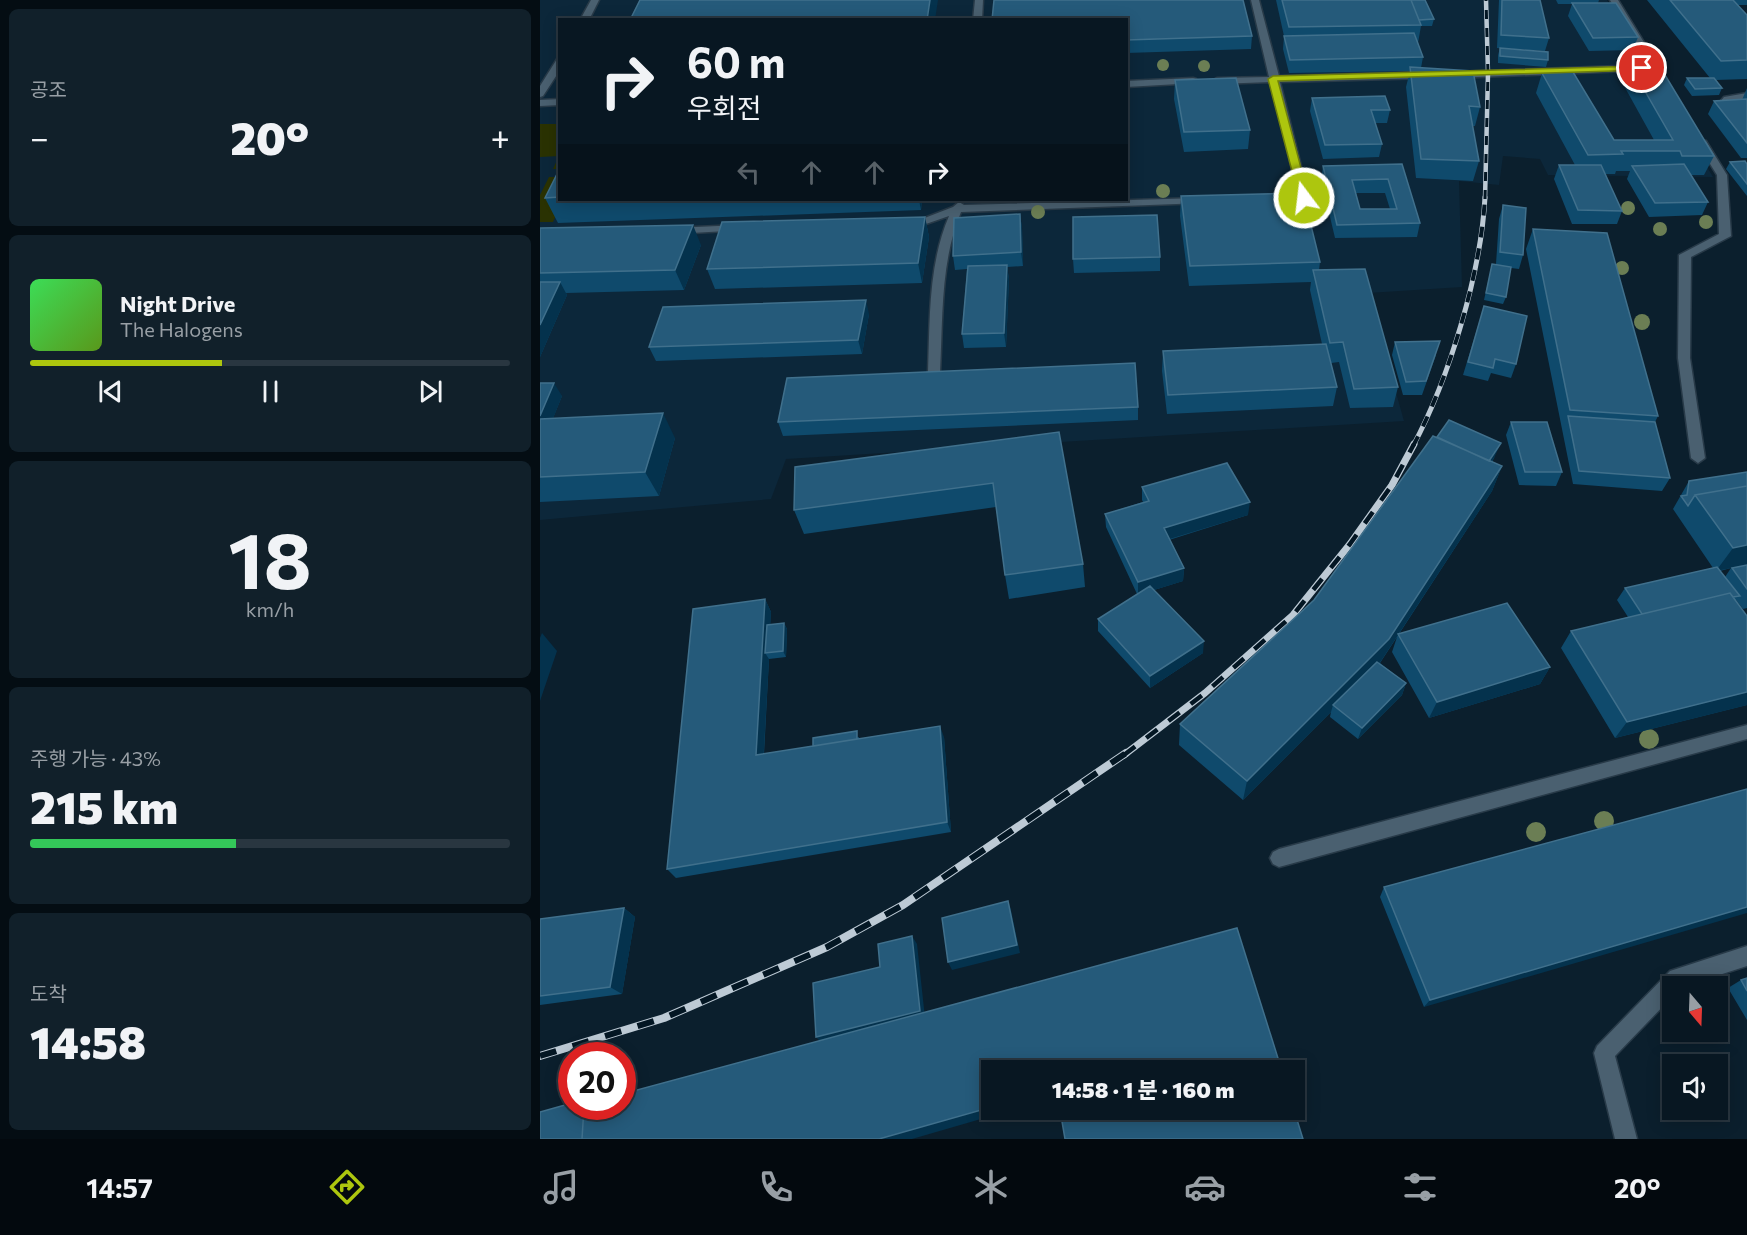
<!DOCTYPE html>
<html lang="ko">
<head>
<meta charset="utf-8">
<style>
	:root { --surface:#081722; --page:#11202a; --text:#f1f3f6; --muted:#989fa5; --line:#293640; --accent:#adc60e }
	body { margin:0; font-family:Commissioner,"Noto Sans KR",sans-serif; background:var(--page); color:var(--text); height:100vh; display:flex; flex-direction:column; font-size:22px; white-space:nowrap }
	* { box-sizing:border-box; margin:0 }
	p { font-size:20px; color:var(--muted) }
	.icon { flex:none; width:33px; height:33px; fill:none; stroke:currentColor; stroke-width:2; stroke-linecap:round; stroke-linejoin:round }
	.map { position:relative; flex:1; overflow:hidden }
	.panel { display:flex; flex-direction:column; gap:9px; padding:9px; background:#040d13; width:540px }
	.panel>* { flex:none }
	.hud { position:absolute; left:18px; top:18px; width:570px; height:183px; border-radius:0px; box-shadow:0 3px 15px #0003,0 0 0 2px var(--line); background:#081722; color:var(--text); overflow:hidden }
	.needle { width:39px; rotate:161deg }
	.fabs { position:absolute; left:1122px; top:976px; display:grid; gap:12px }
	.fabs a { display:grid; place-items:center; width:66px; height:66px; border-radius:0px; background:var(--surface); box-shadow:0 3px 15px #0003,0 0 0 2px var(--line); font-size:30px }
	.speed { position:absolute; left:18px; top:1042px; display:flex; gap:12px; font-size:30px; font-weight:700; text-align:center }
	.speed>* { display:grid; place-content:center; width:78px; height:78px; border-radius:50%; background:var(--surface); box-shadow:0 3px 15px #0003,0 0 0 2px var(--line); line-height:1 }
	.speed .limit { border:9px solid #d22; background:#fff; color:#111 }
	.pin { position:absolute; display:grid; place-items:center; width:51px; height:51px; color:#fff; margin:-26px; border:3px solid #fff; border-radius:50%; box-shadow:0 2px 6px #0007 }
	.me { position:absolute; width:66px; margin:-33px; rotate:345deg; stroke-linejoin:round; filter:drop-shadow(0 0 4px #0008) }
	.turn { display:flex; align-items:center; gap:21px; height:126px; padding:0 30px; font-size:27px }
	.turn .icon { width:78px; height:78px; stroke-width:2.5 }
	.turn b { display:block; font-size:42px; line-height:51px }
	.lanes { display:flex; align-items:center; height:57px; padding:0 30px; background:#0003; justify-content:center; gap:30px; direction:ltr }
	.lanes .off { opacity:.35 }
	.big { font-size:45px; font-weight:800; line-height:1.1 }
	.panel .card { flex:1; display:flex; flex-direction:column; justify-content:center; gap:9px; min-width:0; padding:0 21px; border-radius:9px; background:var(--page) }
	.panel .dial { align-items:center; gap:0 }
	.dial b { font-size:78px; line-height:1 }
	.song { display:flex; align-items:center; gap:18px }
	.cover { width:72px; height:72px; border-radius:9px; background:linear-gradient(135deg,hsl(130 70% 55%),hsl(90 70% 35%)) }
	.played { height:6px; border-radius:3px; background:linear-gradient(90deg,var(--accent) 40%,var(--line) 40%) }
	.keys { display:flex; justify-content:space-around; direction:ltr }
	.heat { display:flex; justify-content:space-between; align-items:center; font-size:33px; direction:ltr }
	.charge { height:9px; border-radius:4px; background:linear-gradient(90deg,#34c759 43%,var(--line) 0) }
	.trip { position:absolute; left:441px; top:1060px; width:324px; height:60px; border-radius:0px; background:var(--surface); box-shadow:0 3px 15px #0003,0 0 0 2px var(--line); font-weight:800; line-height:60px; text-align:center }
	.tabs { display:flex; height:96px; justify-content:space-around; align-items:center; background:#03090e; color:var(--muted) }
	.tabs .icon { width:42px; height:42px }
	.tabs .selected { color:var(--accent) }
	.tabs b { font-size:27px; color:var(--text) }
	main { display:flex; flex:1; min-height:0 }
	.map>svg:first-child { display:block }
</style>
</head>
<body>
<main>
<section class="panel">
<div class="card"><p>공조</p>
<div class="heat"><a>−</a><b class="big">20°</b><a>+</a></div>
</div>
<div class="card">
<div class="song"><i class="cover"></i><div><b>Night Drive</b><p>The Halogens</p></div></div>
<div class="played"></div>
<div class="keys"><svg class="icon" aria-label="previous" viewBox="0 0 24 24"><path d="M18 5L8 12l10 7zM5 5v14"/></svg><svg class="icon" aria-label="pause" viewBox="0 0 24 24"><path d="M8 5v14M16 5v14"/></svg><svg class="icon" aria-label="next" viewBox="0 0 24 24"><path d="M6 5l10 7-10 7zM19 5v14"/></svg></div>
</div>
<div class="card dial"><b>18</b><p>km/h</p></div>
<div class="card"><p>주행 가능 · 43%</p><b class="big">215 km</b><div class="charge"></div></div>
<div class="card"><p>도착</p><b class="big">14:58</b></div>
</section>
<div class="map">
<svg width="1207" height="1139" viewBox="0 0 1207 1139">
	<rect width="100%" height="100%" fill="#0b1f2d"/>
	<path fill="#0c273a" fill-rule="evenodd" d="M0 0H1067L1173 177 1008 175 1000 159 963 156 959 185 919 181 922 287 828 293 864 421 246 459 231 499 0 520ZM20 20H586V200H20Z"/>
	<path fill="#2a3202" d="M0 124H19V169H13L19 156 0 157Z
		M9 177H19L20 200H23L13 222H0V195Z"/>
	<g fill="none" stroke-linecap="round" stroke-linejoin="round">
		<g stroke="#283a48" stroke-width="3">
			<path id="minor" d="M51 0H59L49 20H40Z
				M435 0H443L442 20H433Z
				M711 0H719L739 76 887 72 892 75 887 78 740 82 769 198 768 200 749 202 744 199 745 197 758 195 731 82 677 84 672 81 677 78 729 77Z
				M1070 0H1078L1124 75 1122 77H1116L1111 70 914 78 909 75 914 72 1108 65Z
				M20 58V70L3 96 0 97V86L17 59Z
				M653 78 656 79V83L586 87V81Z
				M1207 93V99L1190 101 1185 112 1176 110 1175 108 1184 97Z
				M20 99V105L0 106V100Z
				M1162 140 1166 141 1187 175 1191 236 1151 257 1150 358 1165 458 1158 463 1151 458 1138 358 1139 255 1179 234 1177 175 1157 143Z
				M659 198 663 199V203L421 212C400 263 403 318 400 372L399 375H389L388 372C390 320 388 265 409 216L383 225 364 224V220L382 219 413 207 419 202 424 205Z
				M200 225 206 228 204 230 134 234 128 231 134 228Z
				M1207 725V739L739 867 733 864 730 858 733 852 739 849Z
				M1207 946V966L1142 987H1132V997L1075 1056 1097 1139H1075L1054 1053 1057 1046 1130 971Z"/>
		</g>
		<use href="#minor" fill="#4a6070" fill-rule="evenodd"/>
		<g stroke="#bdcad5" stroke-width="4.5">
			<path id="rail-far3" d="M945 199 948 73 946 0"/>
		</g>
		<g stroke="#bdcad5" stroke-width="5">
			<path id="rail-far2" d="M873 446C909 379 941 273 945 197"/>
		</g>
		<g stroke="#bdcad5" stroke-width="7">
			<path id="rail-far1" d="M584 755 665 693 753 615 810 544 852 485 874 444"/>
		</g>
		<g stroke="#bdcad5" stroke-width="8">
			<path id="rail" d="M0 1056 124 1018 287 947 363 905 586 753"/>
		</g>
		<use href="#rail-far3" stroke="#031623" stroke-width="3" stroke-dasharray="9" stroke-linecap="butt"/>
		<use href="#rail-far2" stroke="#031623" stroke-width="4" stroke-dasharray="11" stroke-linecap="butt"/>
		<use href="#rail-far1" stroke="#031623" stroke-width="4.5" stroke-dasharray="14" stroke-linecap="butt"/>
		<use href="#rail" stroke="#031623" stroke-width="6" stroke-dasharray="17" stroke-linecap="butt"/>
	</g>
	<g fill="#6b7e54">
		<circle cx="623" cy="65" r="6"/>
		<circle cx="664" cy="66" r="6"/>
		<circle cx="623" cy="191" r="7"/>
		<circle cx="1088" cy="208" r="7"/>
		<circle cx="498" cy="212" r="7"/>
		<circle cx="1166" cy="222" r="7"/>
		<circle cx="1120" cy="229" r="7"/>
		<circle cx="1082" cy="268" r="7"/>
		<circle cx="1102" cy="322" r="8"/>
		<circle cx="1109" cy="739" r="10"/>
		<circle cx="1064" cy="821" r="10"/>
		<circle cx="996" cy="832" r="10"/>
	</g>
	<path fill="#0f4a6c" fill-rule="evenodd" d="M736 0H885L894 19 892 26H881L878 43 883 57 881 68 940 107 935 126H932L939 161 933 181 876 178 866 87 870 71 749 73 743 49 744 36Z
		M959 0H1000L1009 38 1005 51 957 48Z
		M1016 0H1059L1058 3 1098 37 1093 50 1049 51 1028 16 1032 4H1018Z
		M1107 0H1207V5H1198L1207 15V79L1176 80 1182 88 1179 95 1152 96 1144 85 1147 78H1170Z
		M586 20 712 36 711 49 586 53Z
		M960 48 1008 60 1006 67 958 63V55Z
		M1090 65 1174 156 1164 175H1151L1168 202 1162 215 1109 217 1087 179 1090 171H1076L1075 174H1065L1082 211 1077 224H1032L1014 179 1019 165H1035L996 93 1002 73 1074 140H1114L1083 84Z
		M635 80 710 130 708 149 644 152 634 99Z
		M1207 88V158H1201L1168 114 1174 101 1202 100Z
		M772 98 850 110 847 123H835L842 144 839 157 783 159 770 111Z
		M1190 162 1207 164V196L1186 169Z
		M862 164 880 223 877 237 795 238 781 179 783 166ZM816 193H845L850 209H820Z
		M20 168V200H382L381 210 18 223 5 198Z
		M641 196 780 262 779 270 858 387 853 407 810 408 799 362 791 363 797 387 793 406 627 414 622 371 623 351 782 344 770 290 771 282 649 286 640 216Z
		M963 205 983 255 979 269 971 268 966 297 963 304 944 300 952 264H956L959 219Z
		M480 214 482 228 483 266 467 267 469 279 466 347 424 348 422 334 427 269 415 270 413 256Z
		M385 217 389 237 382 283 175 289 167 269Z
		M0 228 161 245 144 290 26 293 27 295 0 357Z
		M993 229 1118 416 1115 422 1130 478 1122 491 1033 484 986 249Z
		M620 257V271L534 273 533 259Z
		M944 306 976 364 971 378 951 373 948 381 923 375Z
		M329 314 322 354 116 361 109 347Z
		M855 342 896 355 882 395H863L852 355Z
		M0 383 22 396 13 418 135 438 119 496 0 502Z
		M598 407V420L243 436 238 422Z
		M971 422 1022 472 1016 486 979 485 966 435Z
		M519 432 543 564 545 587 469 599 465 575 456 507 264 534 254 510Z
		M955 456 952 462 962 466 952 491 859 634 1010 667 1000 684 889 718 852 652 857 637 840 663 866 683 862 695 818 739 790 717 791 712 703 800 639 745 640 724Z
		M1207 472V608L1203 609 1196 600V601L1207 616V705L1075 738 1021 648 1031 631 1088 617 1077 600 1085 588 1173 568 1133 509 1149 481ZM1191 568 1185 577 1180 571Z
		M602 487 708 515 629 540 644 568 643 581 614 590 663 653 610 688 558 631V619L597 594 566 527 565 514 603 502 602 500Z
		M225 599 231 612 230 625 244 623 247 629 246 657 229 659 224 754 273 746 319 737V739L404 737 411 832 136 878 127 869Z
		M1207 789 884 1007 840 897 844 887Z
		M84 908 95 917 82 994 0 1005V919Z
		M1207 978V1020L1188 988 1201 980Z"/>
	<path fill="#04324d" d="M390 0H398L395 20H387Z
		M379 200H382L381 210Z
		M480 214 482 228 483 266 481 252Z
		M385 217 389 237 382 283 378 263Z
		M153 225 161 245 144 290 135 270Z
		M467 265 469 279 466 347 464 333Z
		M20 282 27 295 0 357V325Z
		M326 300 329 314 322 354 318 340Z
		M14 383 22 396 0 451V416Z
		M123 413 135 438 119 496 105 472Z
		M961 443 955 456 937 484 942 471Z
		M962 466 952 491 841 661 796 707 793 705 791 712 703 800 707 781Z
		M710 502 708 515 623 541 624 528Z
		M1207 545V565L1176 571 1193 548Z
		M644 568 643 581 598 595V582Z
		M225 599 231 612 229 653H225L229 659 223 766 216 755Z
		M244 623 247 629 246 657 243 651Z
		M2 633 17 651 0 701V638Z
		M664 641 663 653 610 688V676Z
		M1010 667 1000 684 889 718 897 702Z
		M866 683 862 695 818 739 822 728Z
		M1207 692V705L1075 738 1087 722Z
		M400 726 404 737 411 832 407 822Z
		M468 901 471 910 480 953 412 970 408 962Z
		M1207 907V913L884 1007 890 1000Z
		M84 908 95 917 82 994 70 987Z
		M372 936 377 944 385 1018 283 1044 276 1037Z
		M452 1107V1110H472L372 1139H339Z"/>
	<path fill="#255a7a" stroke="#40708c" stroke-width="1.5" fill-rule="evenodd" d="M100 0H390L387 20H90Z
		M454 0H703L712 36 586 40V20H452Z
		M742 0H871L881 25 749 27Z
		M871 0H885L894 19 879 20Z
		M962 0H1000L1009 38 961 35Z
		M1130 0H1193L1207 15V60L1181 61Z
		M1032 3H1076L1098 37 1053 38Z
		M874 33 883 57 750 60 744 36Z
		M960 48 1008 52V60L960 56Z
		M1090 65H1119L1174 156H1142L1140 151H1081L1083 154 1048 155 1002 73 1033 72 1074 140H1133Z
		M870 67 933 71 940 107 929 106 939 161 881 159Z
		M696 78 710 130 644 132 635 80Z
		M1147 78H1174L1182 88 1155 89Z
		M845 96 850 110H831L842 144 785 145 772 98Z
		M1207 99V143L1174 101Z
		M1205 161 1207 164V184L1190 162Z
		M862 164 880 223 797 225 783 166ZM848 179 857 209H820L812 180Z
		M1144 164 1168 202 1115 203 1092 166Z
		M1019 165H1061L1082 211 1038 210Z
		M20 168V197L5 198Z
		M763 193 780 262 650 266 641 196Z
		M963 205 986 208 983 255 960 252Z
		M480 214 481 252 413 256 414 218Z
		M617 215 620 257 533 259V217Z
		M385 217 378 263 167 269 182 222Z
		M153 225 135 270 0 273V228Z
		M993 229 1067 233 1118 416 1030 410Z
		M952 264 971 267 966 297 946 293Z
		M467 265 464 333 422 334 428 266Z
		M825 269 858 387 814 389 803 342 790 343 773 270Z
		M0 282H20L0 325Z
		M326 300 318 340 109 347 123 307Z
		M944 306 987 316 976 364 955 359 953 368 928 362Z
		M900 341 886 381 866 382 855 342Z
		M786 344 797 387 628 395 623 351Z
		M595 363 598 407 238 422 247 378Z
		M0 383H14L0 416Z
		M123 413 105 472 0 477V419Z
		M1028 416 1115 422 1130 478 1039 471Z
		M909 420 961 443 949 461 897 437Z
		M971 422H1007L1022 472H985Z
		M519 432 543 564 465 575 453 483 254 510 255 467Z
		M893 436 962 466 849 639 707 781 640 724 774 600Z
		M687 463 710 502 624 528 644 568 598 582 565 514 609 501 602 487Z
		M1207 472V486L1155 495 1148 506 1141 496 1147 495 1149 481Z
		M1207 486V545L1193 548 1155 495Z
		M1207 565V589L1192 568Z
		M1177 567 1200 596 1193 597 1190 593 1102 614 1085 588Z
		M610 586 664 641 610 676 558 619Z
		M1190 593 1207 616V692L1087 722 1031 631Z
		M225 599 216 755 400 726 407 822 127 869 153 609Z
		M967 603 1010 667 897 702 858 634Z
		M244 623 243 651 225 653 227 625Z
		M837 662 866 683 822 728 793 705Z
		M317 731V739L273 746V738Z
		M1207 789V907L890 1000 844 887Z
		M468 901 477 945 408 962 402 918Z
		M84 908 70 987 0 996V919Z
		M697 928 742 1071H452V1107L339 1139H42L44 1107H82V1094Z
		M372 936 380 1011 276 1037 273 983 340 967 338 944Z
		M1207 978V991L1201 980Z
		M32 1103V1107H44L42 1139H0V1112Z
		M520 1110H754L763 1139H525Z"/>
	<path fill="#adc60e" stroke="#708109" stroke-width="1.5" d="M1102 66 1106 68 1105 70 738 81 769 198 764 201 759 198 728 79 733 76Z"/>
</svg>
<div class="fabs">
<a><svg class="needle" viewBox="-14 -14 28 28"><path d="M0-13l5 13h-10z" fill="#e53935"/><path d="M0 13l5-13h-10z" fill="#989fa5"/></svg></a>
<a><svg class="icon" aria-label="sound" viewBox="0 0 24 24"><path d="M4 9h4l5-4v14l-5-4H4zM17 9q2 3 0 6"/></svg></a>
</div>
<div class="speed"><div class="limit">20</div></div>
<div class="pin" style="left:1102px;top:68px;background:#d93025"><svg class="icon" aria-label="arrive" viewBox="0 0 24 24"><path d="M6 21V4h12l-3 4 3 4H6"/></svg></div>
<svg class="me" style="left:764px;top:198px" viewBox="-20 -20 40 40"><circle r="17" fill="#adc60e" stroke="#fff" stroke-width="3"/><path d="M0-11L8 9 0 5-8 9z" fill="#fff"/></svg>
<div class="trip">14:58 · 1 분 · 160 m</div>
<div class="hud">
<div class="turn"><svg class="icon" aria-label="right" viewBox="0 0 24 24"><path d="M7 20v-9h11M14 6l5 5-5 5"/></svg><div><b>60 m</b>우회전</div></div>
<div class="lanes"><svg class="icon off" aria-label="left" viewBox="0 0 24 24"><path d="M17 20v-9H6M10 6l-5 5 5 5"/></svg><svg class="icon off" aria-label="ahead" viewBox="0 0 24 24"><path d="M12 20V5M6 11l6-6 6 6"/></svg><svg class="icon off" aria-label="ahead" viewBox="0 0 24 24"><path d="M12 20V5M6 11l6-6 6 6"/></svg><svg class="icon" aria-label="right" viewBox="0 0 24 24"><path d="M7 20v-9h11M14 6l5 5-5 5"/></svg></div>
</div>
</div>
</main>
<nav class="tabs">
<b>14:57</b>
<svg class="icon selected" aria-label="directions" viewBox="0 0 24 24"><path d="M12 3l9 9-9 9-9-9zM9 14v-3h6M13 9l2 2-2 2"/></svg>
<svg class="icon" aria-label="music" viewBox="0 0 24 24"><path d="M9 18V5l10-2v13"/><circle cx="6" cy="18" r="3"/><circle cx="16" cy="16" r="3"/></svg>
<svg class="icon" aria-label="phone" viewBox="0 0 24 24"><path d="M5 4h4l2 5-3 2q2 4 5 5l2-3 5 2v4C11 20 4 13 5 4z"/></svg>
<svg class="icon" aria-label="climate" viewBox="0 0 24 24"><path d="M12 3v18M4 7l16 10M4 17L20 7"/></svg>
<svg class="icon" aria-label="car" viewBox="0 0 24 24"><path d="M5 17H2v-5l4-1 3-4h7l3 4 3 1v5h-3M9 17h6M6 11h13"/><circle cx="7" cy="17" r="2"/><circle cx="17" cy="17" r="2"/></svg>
<svg class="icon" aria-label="filters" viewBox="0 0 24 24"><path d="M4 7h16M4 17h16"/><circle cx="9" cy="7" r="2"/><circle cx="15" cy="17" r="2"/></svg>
<b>20°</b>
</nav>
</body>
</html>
